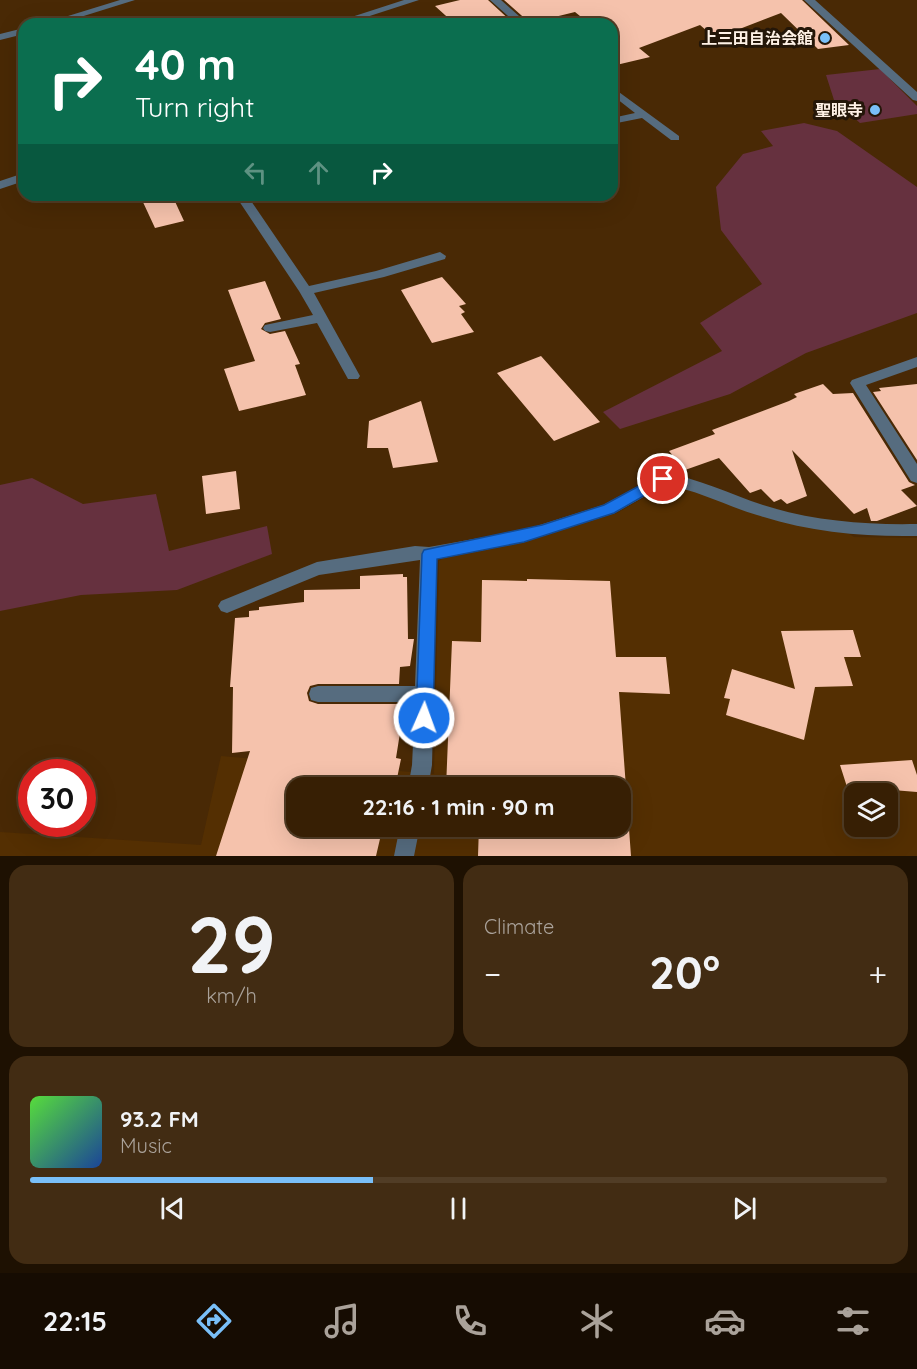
<!DOCTYPE html>
<html lang="en">
<head>
<meta charset="utf-8">
<style>
	:root { --surface:#371f04; --page:#422c13; --text:#f1f3f6; --muted:#aaa29a; --line:#513d26; --accent:#79bff8 }
	body { margin:0; font-family:Quicksand,"Noto Sans JP",sans-serif; background:var(--page); color:var(--text); height:100vh; display:flex; flex-direction:column; font-size:22px; white-space:nowrap }
	* { box-sizing:border-box; margin:0 }
	p { font-size:20px; color:var(--muted) }
	.icon { flex:none; width:33px; height:33px; fill:none; stroke:currentColor; stroke-width:2; stroke-linecap:round; stroke-linejoin:round }
	.map { position:relative; height:856px; overflow:hidden }
	.sheet { display:flex; flex-direction:column; gap:9px; padding:9px; background:#1e1102; flex:1 }
	.sheet>* { flex:none }
	.hud { position:absolute; left:18px; top:18px; width:600px; height:183px; border-radius:18px; box-shadow:0 6px 24px #0002,0 0 0 2px var(--line); background:#0b6e4f; color:#fff; overflow:hidden }
	.tools { position:absolute; left:844px; top:783px; display:grid; gap:12px }
	.tools a { display:grid; place-items:center; width:54px; height:54px; border-radius:12px; background:var(--surface); box-shadow:0 6px 24px #0002,0 0 0 2px var(--line); font-size:30px }
	.speed { position:absolute; left:18px; top:759px; display:flex; gap:12px; font-size:30px; font-weight:700; text-align:center }
	.speed>* { display:grid; place-content:center; width:78px; height:78px; border-radius:50%; background:var(--surface); box-shadow:0 6px 24px #0002,0 0 0 2px var(--line); line-height:1 }
	.speed .limit { border:9px solid #d22; background:#fff; color:#111 }
	.pin { position:absolute; display:grid; place-items:center; width:51px; height:51px; color:#fff; margin:-26px; border:3px solid #fff; border-radius:50%; box-shadow:0 2px 6px #0007 }
	.me { position:absolute; width:66px; margin:-33px; rotate:2deg; stroke-linejoin:round; filter:drop-shadow(0 0 4px #0008) }
	.turn { display:flex; align-items:center; gap:21px; height:126px; padding:0 18px; font-size:27px }
	.turn .icon { width:78px; height:78px; stroke-width:2.5 }
	.turn b { display:block; font-size:42px; line-height:51px }
	.lanes { display:flex; align-items:center; height:57px; padding:0 18px; background:#0003; justify-content:center; gap:30px; direction:ltr }
	.lanes .off { opacity:.35 }
	.big { font-size:45px; font-weight:700; line-height:1.1 }
	.sheet .tile { flex:1; display:flex; flex-direction:column; justify-content:center; gap:9px; min-width:0; padding:0 21px; border-radius:18px; background:var(--page) }
	.sheet .dial { align-items:center; gap:0 }
	.dial b { font-size:78px; line-height:1 }
	.song { display:flex; align-items:center; gap:18px }
	.cover { width:72px; height:72px; border-radius:9px; background:linear-gradient(135deg,hsl(110 70% 55%),hsl(220 70% 35%)) }
	.played { height:6px; border-radius:3px; background:linear-gradient(90deg,var(--accent) 40%,var(--line) 40%) }
	.keys { display:flex; justify-content:space-around; direction:ltr }
	.heat { display:flex; justify-content:space-between; align-items:center; font-size:33px; direction:ltr }
	.sheet .tiles { flex:1; display:grid; gap:9px; grid-template-columns:1fr 1fr }
	.tile:last-child { grid-column:span 2 }
	.trip { position:absolute; left:286px; top:777px; width:345px; height:60px; border-radius:18px; background:var(--surface); box-shadow:0 6px 24px #0002,0 0 0 2px var(--line); font-weight:700; line-height:60px; text-align:center }
	.tab-bar { display:flex; height:96px; justify-content:space-around; align-items:center; background:#160c02; color:var(--muted) }
	.tab-bar .icon { width:42px; height:42px }
	.tab-bar .current { color:var(--accent) }
	.tab-bar b { font-size:27px; color:var(--text) }
	.map>svg:first-child { display:block }
</style>
</head>
<body>
<div class="map">
<svg width="917" height="856" viewBox="0 0 917 856">
	<rect width="100%" height="100%" fill="#492905"/>
	<path fill="#542f02" fill-rule="evenodd" d="M668 484 712 494 762 516 849 534 854 537 917 538V856H0V832L201 845 221 756 434 774 439 561 449 553 516 542 617 513ZM297 788H621V826H297ZM855 794H888V826H855Z"/>
	<path fill="#66313f" d="M880 69 917 106V114L860 123 834 100 826 75Z
		M804 123 837 131 917 187V313L806 353 730 394 620 429 603 412 722 351 700 323 762 284 721 230 716 187 743 154 773 146 761 131Z
		M32 478 83 504 156 494 169 551 267 526 272 554 177 590 81 595 0 611V485Z"/>
	<path fill="#f5c2ac" d="M460 0H488L514 24H455L435 6Z
		M504 0H802L849 45 818 49 781 13 724 35 714 37 700 25 639 48 650 57 612 66V24H590L575 12 530 23Z
		M164 195H172L184 221 155 228 142 200Z
		M442 277 466 304 459 306 465 312 461 314 474 332 432 343 401 290Z
		M265 281 281 319 265 323 261 329 270 334 285 331 300 364 295 365 306 395 239 411 224 369 255 361 228 290Z
		M541 356 600 422 554 441 497 373Z
		M823 384 833 394 853 393 909 482 915 485 901 490 917 506 877 521H871L867 508 854 514 792 450 807 496 787 504 781 499 774 502 761 489 750 493 719 458 685 470 669 451 715 434 712 430 789 401 797 397 794 394Z
		M917 384V460L873 392 881 391 879 388Z
		M421 401 438 462 393 468 388 448H367L369 421Z
		M236 471 240 509 206 514 202 476Z
		M403 574V577H407L408 639H414L410 666 400 667 399 684H318L310 686 307 693 309 701 318 704H399L398 714H403L396 758 401 759 395 788H297V826H383L376 856H216L250 751 232 753 233 687H230L235 618 249 617V611L259 610V607L304 602V590L360 589V576Z
		M527 579 610 581 616 657H666L670 694 619 692 631 856H478L479 826H621V788H446L452 641 481 642 482 580 527 581Z
		M853 630 861 657H844L853 686 815 687 804 740 726 715 730 699 724 698 732 669 795 689 781 631Z
		M912 760 917 775V792L880 789 848 790 840 765Z"/>
	<g fill="none" stroke-linecap="round" stroke-linejoin="round">
		<path fill="#566c7f" fill-rule="evenodd" d="M120 0H135L58 24H42Z
			M404 0H419L345 24H330Z
			M490 0H501L528 24H517Z
			M804 0H815L917 92V101L913 100Z
			M24 28V34L0 40V34Z
			M612 87 679 136V140H671L642 118 612 124V118L635 113 612 95Z
			M24 173V181L0 189V181Z
			M235 195H247L309 286 376 271 440 252 446 256 445 259 384 277 314 293 360 376 358 379H348L317 323 270 332 265 331 263 328 265 325 313 315 299 291Z
			M917 357V367L866 385 917 464V483L911 481 850 383 852 380Z
			M663 473C699 478 729 494 763 505 813 521 865 525 917 524V536C862 537 809 532 757 515 726 506 698 490 665 485L615 513 524 542 437 559 432 765 428 788H408L412 765 415 702H318L311 700 309 694 311 688 318 686H415L420 560 319 575 227 613 221 611 218 606 221 601 317 562 415 546 429 547 524 530 603 505Z
			M400 826H420L414 856H394Z"/>
	</g>
	<path fill="#1a73e8" stroke="#114b97" stroke-width="1.5" d="M663 473 670 479 668 482 614 513 524 542 437 559 433 718 430 723 424 725 418 723 416 718 422 554 424 550 542 525 604 505Z"/>
	<g fill="#79bff8" stroke="#241608" stroke-width="2">
		<circle cx="825" cy="38" r="6"/>
		<circle cx="875" cy="110" r="6"/>
	</g>
	<g text-anchor="middle" dominant-baseline="central" stroke-width="6" stroke-linejoin="round" paint-order="stroke">
		<g font-size="16" font-weight="bold" fill="#fef1e6" stroke="#241608" text-anchor="end">
			<text x="813" y="38">上三田自治会館</text>
			<text x="863" y="110">聖眼寺</text>
		</g>
	</g>
</svg>
<div class="tools">
<a><svg class="icon" aria-label="layers" viewBox="0 0 24 24"><path d="M12 4l9 5-9 5-9-5zM3 14l9 5 9-5"/></svg></a>
</div>
<div class="speed"><div class="limit">30</div></div>
<div class="pin" style="left:663px;top:479px;background:#d93025"><svg class="icon" aria-label="arrive" viewBox="0 0 24 24"><path d="M6 21V4h12l-3 4 3 4H6"/></svg></div>
<svg class="me" style="left:424px;top:718px" viewBox="-20 -20 40 40"><circle r="17" fill="#1a73e8" stroke="#fff" stroke-width="3"/><path d="M0-11L8 9 0 5-8 9z" fill="#fff"/></svg>
<div class="trip">22:16 · 1 min · 90 m</div>
<div class="hud">
<div class="turn"><svg class="icon" aria-label="right" viewBox="0 0 24 24"><path d="M7 20v-9h11M14 6l5 5-5 5"/></svg><div><b>40 m</b>Turn right</div></div>
<div class="lanes"><svg class="icon off" aria-label="left" viewBox="0 0 24 24"><path d="M17 20v-9H6M10 6l-5 5 5 5"/></svg><svg class="icon off" aria-label="ahead" viewBox="0 0 24 24"><path d="M12 20V5M6 11l6-6 6 6"/></svg><svg class="icon" aria-label="right" viewBox="0 0 24 24"><path d="M7 20v-9h11M14 6l5 5-5 5"/></svg></div>
</div>
</div>
<section class="sheet">
<div class="tiles">
<div class="tile dial"><b>29</b><p>km/h</p></div>
<div class="tile"><p>Climate</p>
<div class="heat"><a>−</a><b class="big">20°</b><a>+</a></div>
</div>
<div class="tile">
<div class="song"><i class="cover"></i><div><b>93.2 FM</b><p>Music</p></div></div>
<div class="played"></div>
<div class="keys"><svg class="icon" aria-label="previous" viewBox="0 0 24 24"><path d="M18 5L8 12l10 7zM5 5v14"/></svg><svg class="icon" aria-label="pause" viewBox="0 0 24 24"><path d="M8 5v14M16 5v14"/></svg><svg class="icon" aria-label="next" viewBox="0 0 24 24"><path d="M6 5l10 7-10 7zM19 5v14"/></svg></div>
</div>
</div>
</section>
<nav class="tab-bar">
<b>22:15</b>
<svg class="icon current" aria-label="directions" viewBox="0 0 24 24"><path d="M12 3l9 9-9 9-9-9zM9 14v-3h6M13 9l2 2-2 2"/></svg>
<svg class="icon" aria-label="music" viewBox="0 0 24 24"><path d="M9 18V5l10-2v13"/><circle cx="6" cy="18" r="3"/><circle cx="16" cy="16" r="3"/></svg>
<svg class="icon" aria-label="phone" viewBox="0 0 24 24"><path d="M5 4h4l2 5-3 2q2 4 5 5l2-3 5 2v4C11 20 4 13 5 4z"/></svg>
<svg class="icon" aria-label="climate" viewBox="0 0 24 24"><path d="M12 3v18M4 7l16 10M4 17L20 7"/></svg>
<svg class="icon" aria-label="car" viewBox="0 0 24 24"><path d="M5 17H2v-5l4-1 3-4h7l3 4 3 1v5h-3M9 17h6M6 11h13"/><circle cx="7" cy="17" r="2"/><circle cx="17" cy="17" r="2"/></svg>
<svg class="icon" aria-label="filters" viewBox="0 0 24 24"><path d="M4 7h16M4 17h16"/><circle cx="9" cy="7" r="2"/><circle cx="15" cy="17" r="2"/></svg>
</nav>
</body>
</html>
